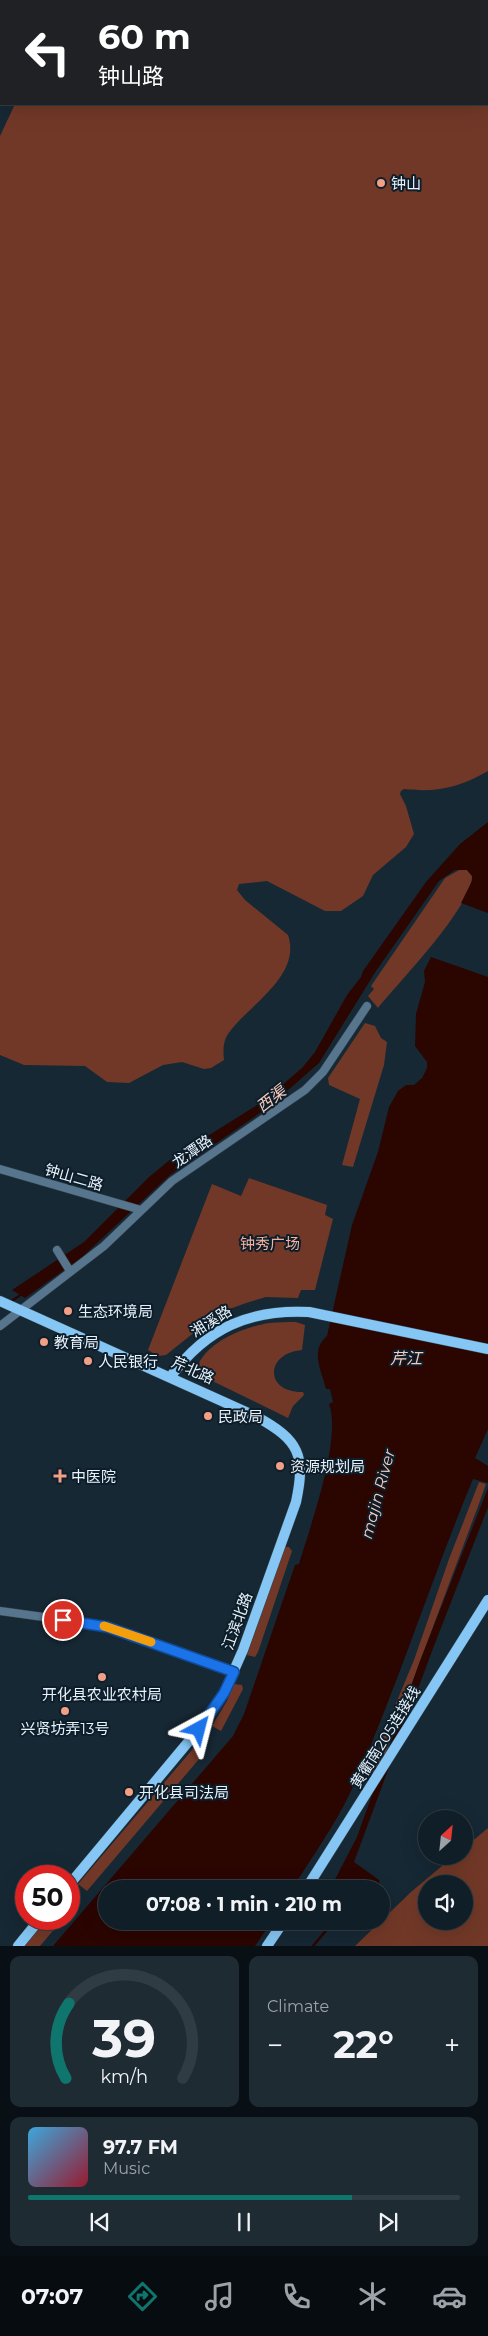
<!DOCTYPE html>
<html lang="en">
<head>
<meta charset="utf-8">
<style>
	:root { --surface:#101e27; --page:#1e2b33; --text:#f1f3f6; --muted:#9ca2a7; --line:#303c44; --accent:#0f766e }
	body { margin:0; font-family:Montserrat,"Noto Sans SC",sans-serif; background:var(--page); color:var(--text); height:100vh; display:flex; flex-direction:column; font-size:19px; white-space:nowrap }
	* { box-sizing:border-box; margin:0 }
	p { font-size:16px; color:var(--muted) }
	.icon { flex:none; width:28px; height:28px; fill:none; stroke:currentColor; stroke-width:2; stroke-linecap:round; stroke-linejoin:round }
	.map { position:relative; height:1946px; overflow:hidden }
	.sheet { display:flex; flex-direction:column; gap:10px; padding:10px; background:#091015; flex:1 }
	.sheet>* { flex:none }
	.banner { position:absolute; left:0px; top:0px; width:489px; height:105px; box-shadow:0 5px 20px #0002,0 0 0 1px var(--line); background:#202124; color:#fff; overflow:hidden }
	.needle { width:32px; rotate:27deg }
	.controls { position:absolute; left:418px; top:1810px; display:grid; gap:10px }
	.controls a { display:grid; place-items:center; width:55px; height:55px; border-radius:50%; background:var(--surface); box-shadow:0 5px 20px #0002,0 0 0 1px var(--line); font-size:25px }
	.speed { position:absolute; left:15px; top:1865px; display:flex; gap:10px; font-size:25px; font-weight:700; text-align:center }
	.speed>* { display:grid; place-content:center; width:65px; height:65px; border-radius:50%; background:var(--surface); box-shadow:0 5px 20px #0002,0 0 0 1px var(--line); line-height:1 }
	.speed .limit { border:8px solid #d22; background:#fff; color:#111 }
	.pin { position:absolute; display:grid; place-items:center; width:42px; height:42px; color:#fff; margin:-21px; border:2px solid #fff; border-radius:50%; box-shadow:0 1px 5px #0007 }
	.me { position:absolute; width:55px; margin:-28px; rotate:38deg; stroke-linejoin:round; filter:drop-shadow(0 0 4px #0008) }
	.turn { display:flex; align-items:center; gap:18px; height:105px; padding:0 15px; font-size:22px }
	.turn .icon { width:65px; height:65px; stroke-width:2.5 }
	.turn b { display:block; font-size:35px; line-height:42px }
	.big { font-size:38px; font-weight:700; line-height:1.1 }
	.sheet .card { flex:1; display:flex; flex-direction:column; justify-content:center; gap:8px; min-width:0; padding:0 18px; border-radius:10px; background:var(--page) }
	.sheet .dial { align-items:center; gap:0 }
	.dial svg { height:130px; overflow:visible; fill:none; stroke:var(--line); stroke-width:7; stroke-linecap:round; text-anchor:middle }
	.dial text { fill:var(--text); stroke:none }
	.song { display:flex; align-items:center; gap:15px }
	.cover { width:60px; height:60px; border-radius:8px; background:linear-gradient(135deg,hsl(200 70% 55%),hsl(350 70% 35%)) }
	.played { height:5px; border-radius:2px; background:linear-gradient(90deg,var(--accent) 75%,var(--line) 75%) }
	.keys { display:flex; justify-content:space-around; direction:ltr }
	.heat { display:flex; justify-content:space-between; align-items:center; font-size:28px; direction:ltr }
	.sheet .tiles { flex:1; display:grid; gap:10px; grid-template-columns:1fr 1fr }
	.card:last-child { grid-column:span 2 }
	.trip { position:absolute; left:98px; top:1880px; width:292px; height:50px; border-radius:25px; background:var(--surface); box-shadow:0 5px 20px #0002,0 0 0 1px var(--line); font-weight:700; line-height:50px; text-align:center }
	.menu { display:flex; height:80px; justify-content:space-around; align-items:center; background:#060c10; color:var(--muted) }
	.menu .icon { width:35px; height:35px }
	.menu .selected { color:var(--accent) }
	.menu b { font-size:22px; color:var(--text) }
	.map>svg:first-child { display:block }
</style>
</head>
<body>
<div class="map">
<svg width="488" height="1946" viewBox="0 0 488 1946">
	<rect width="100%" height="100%" fill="#162834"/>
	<path fill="#713827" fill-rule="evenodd" d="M0 0H488V771C460 787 437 793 404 789L401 791 400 794 406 806 414 834 406 847 373 875 363 896 341 911H325L267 881 239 884 237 890 245 900 288 935C302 976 248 1005 228 1034 223 1041 223 1051 224 1060L211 1068 204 1069 182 1062 163 1065 129 1083 107 1082 85 1066 24 1065 0 1055V136L15 104H488V1H1V52Z
		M461 869 467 870 472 876C472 907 399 982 378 1008L368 996 374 989 371 986 445 878Z
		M365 1023 375 1026 381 1038 387 1042 384 1065 353 1167 342 1165 360 1099 329 1085 328 1078Z
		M249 1178 327 1205 325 1215 333 1219 315 1290H301L298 1298 266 1297 246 1303 227 1310 201 1327 166 1355 158 1356 148 1350 212 1184 241 1196Z
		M296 1322 305 1325 302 1350C265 1353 264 1393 303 1392L304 1395 293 1406 288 1418 196 1373C200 1344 244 1327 269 1323 278 1322 287 1322 296 1322Z
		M479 1482 486 1484 480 1501 384 1758 371 1780H369L384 1732 414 1660 449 1559Z
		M284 1547H289L292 1551 258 1652 255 1657 247 1655Z
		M234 1684 242 1685 243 1689 221 1731 212 1726 227 1701Z
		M197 1744 205 1752 87 1891 78 1884Z
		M488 1828V1946H355L411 1892 454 1856H464V1848ZM426 1884H464V1921H426Z
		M47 1919H63L40 1946H24Z"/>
	<path fill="#2b0500" d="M488 822V913L461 903 472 881V876L467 870H455L439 881 376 971 319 1063 270 1106 170 1175 82 1257 25 1298 12 1290 84 1242 149 1177 171 1159 265 1100 303 1067 315 1052 347 995 361 977 363 971 426 882 460 844Z
		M431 957 488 977V1429L475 1458 488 1466V1483L473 1479C430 1582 397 1689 351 1791 335 1825 312 1857 292 1889H106V1921H272L255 1946H53L233 1736 244 1714 295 1565 299 1564C310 1527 342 1439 329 1404L333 1402 330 1389H326C321 1370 310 1350 327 1336L352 1225 378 1152 389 1107 398 1091 406 1085H414L422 1078 427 1068V1062L415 1046 416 1014 425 982 424 971Z
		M488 1488V1507L432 1651 354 1862 379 1880 380 1885 378 1889H330L357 1837 420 1661Z"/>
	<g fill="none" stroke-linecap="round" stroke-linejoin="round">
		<path stroke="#2b0500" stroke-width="2.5" d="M10 1302 22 1294
			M313 1946 334 1921"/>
		<g stroke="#334450" stroke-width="9">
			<path id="minor" d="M0 1169 141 1210
				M57 1250 70 1271
				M0 1326 104 1246 172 1181 305 1090 323 1072 367 1006
				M0 1611 101 1625 234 1672"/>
		</g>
		<g stroke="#334450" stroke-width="11">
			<path id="major" d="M0 1301 257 1417C299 1440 306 1455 296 1502L243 1650 224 1693 199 1729 69 1885
				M171 1376C207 1328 249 1309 309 1312L488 1349
				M306 1889 488 1600
				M18 1946 40 1919
				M267 1946 284 1921"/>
		</g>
		<use href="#minor" stroke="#57758c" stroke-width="8"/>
		<use href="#major" stroke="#85c6f4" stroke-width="10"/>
	</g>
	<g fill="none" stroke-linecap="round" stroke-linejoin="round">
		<g stroke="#114b97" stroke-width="12">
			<path id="route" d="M63 1620 107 1627 234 1672 224 1693 199 1729"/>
		</g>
		<use href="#route" stroke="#1a73e8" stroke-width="9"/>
		<path stroke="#f59e0b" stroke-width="9" d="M104 1626 151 1642"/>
	</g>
	<g fill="#f39f85" stroke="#0d1e2a" stroke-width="2">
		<circle cx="381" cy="183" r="5"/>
		<circle cx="68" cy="1311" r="5"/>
		<circle cx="44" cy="1342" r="5"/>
		<circle cx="88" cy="1361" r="5"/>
		<circle cx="208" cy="1416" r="5"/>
		<circle cx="280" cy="1466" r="5"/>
		<path d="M57.5 1468.5h5v5h5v5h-5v5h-5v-5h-5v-5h5z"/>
		<circle cx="102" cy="1677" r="5"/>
		<circle cx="65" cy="1711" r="5"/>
		<circle cx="129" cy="1792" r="5"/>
	</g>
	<g text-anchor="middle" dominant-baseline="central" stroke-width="4" stroke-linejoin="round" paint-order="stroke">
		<g font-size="15" fill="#e7f2fb" stroke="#0d1e2a" text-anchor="start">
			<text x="391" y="183">钟山</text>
			<text x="78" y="1311">生态环境局</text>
			<text x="54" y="1342">教育局</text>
			<text x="98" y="1361">人民银行</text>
			<text x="218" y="1416">民政局</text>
			<text x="290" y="1466">资源规划局</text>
			<text x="71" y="1476">中医院</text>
			<text x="102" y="1694" text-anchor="middle">开化县农业农村局</text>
			<text x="65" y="1728" text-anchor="middle">兴贤坊弄13号</text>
			<text x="139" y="1792">开化县司法局</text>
		</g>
		<g font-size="15" fill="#e7f2fb" stroke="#0d1e2a">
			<text transform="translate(192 1151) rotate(-35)">龙潭路</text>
			<text transform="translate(74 1177) rotate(16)">钟山二路</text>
			<text transform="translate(211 1321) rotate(-32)">湘溪路</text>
			<text transform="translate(193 1370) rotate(24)">芹北路</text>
			<text transform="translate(237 1621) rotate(-70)">江滨北路</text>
			<text transform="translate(385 1737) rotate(-58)">黄衢南205连接线</text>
		</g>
		<g font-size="15" fill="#f3b09c" stroke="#0d1e2a">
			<text x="270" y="1243">钟秀广场</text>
		</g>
		<g font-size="16" font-style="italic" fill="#f8cabc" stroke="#0d1e2a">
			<text transform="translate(271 1099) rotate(-38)">西渠</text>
			<text x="406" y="1358">芹江</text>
			<text transform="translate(378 1494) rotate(-75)">majin River</text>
		</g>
	</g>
</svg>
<div class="controls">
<a><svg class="needle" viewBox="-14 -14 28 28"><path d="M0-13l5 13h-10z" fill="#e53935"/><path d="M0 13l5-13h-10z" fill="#9ca2a7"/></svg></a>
<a><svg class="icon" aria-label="sound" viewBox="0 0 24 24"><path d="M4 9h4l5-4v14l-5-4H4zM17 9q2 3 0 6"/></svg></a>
</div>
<div class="speed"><div class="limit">50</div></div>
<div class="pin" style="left:63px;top:1620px;background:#d93025"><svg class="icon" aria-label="arrive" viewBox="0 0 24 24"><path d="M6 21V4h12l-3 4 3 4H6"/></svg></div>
<svg class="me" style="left:199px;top:1729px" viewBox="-20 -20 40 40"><path d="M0-17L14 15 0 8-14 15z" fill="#1a73e8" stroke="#fff" stroke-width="4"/></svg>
<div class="trip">07:08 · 1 min · 210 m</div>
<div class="banner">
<div class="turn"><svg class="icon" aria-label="left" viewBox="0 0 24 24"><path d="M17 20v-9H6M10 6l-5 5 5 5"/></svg><div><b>60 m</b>钟山路</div></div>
</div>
</div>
<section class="sheet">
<div class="tiles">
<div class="card dial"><svg viewBox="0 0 100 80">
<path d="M14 69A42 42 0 1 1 86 69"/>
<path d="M14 69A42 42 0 0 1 16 23" stroke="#0f766e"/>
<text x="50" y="56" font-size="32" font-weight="700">39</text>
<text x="50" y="72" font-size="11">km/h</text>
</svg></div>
<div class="card"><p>Climate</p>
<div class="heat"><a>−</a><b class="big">22°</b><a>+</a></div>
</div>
<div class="card">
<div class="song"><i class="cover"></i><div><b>97.7 FM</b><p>Music</p></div></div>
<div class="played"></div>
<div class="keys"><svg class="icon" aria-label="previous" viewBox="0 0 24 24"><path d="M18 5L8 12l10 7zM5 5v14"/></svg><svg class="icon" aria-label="pause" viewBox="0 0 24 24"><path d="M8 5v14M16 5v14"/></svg><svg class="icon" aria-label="next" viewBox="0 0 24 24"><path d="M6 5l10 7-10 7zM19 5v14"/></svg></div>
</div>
</div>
</section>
<nav class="menu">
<b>07:07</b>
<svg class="icon selected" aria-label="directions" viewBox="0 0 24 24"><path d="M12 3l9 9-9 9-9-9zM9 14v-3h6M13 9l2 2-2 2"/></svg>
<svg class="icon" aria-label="music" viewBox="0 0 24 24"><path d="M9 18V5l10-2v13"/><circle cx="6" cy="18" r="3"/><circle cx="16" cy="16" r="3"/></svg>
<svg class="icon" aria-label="phone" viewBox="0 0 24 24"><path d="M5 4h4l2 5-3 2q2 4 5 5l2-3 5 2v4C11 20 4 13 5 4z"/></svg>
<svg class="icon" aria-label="climate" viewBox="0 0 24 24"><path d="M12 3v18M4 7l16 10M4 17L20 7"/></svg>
<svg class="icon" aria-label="car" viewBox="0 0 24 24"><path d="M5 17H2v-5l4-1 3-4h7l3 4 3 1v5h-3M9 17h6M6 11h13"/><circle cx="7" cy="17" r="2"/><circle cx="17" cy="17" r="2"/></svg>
</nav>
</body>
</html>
